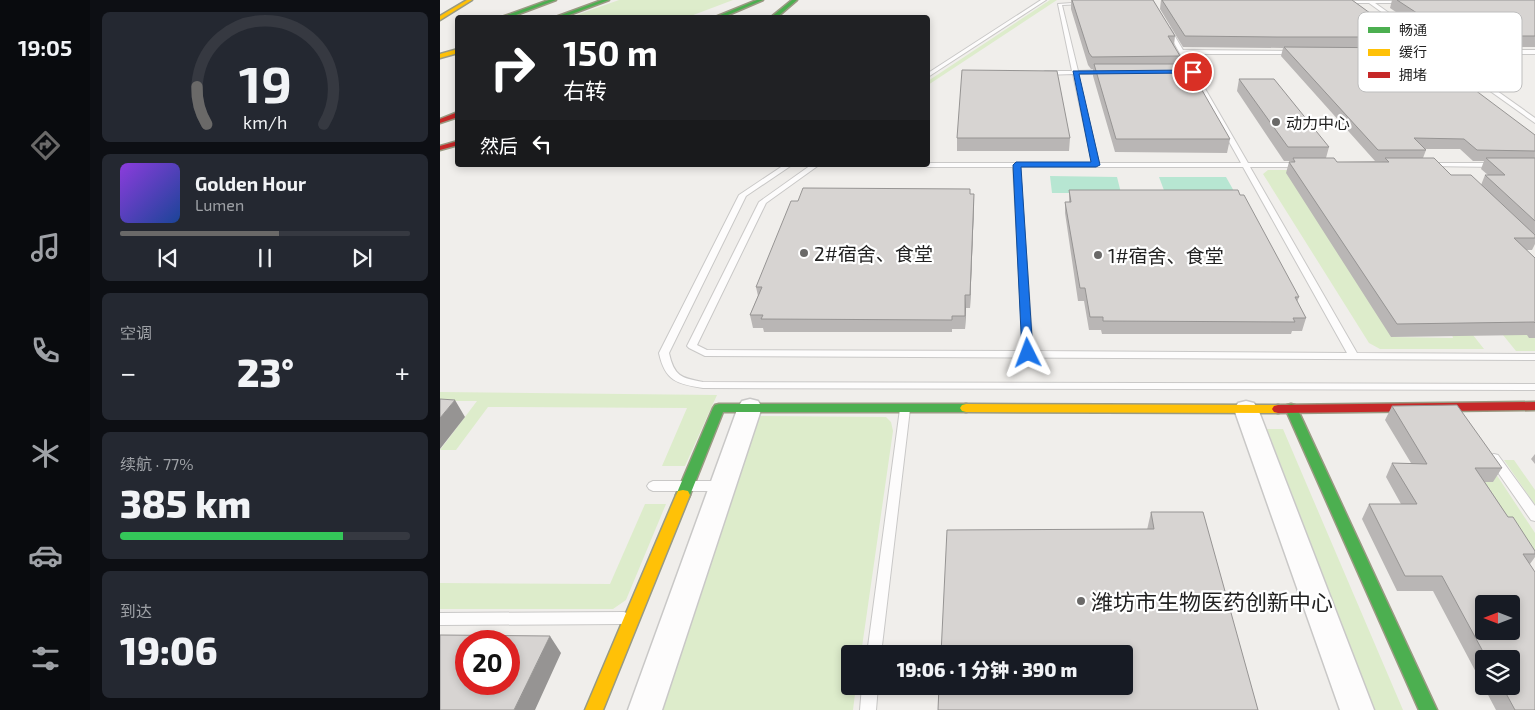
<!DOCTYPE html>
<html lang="zh">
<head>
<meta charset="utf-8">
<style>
	:root { --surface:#171b24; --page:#242831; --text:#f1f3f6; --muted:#9ea1a6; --line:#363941; --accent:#6a6968 }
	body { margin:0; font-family:"Exo 2","Noto Sans SC",sans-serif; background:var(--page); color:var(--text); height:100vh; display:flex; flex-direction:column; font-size:19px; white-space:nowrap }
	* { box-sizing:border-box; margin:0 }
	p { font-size:16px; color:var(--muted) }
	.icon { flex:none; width:28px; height:28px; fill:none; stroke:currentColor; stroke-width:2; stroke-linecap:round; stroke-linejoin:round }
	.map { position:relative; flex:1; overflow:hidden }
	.sheet { display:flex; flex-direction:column; gap:12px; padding:12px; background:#0d0f14; width:350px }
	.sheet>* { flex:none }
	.banner { position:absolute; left:15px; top:15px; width:475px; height:152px; border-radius:5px; box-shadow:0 2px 8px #0003; background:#202124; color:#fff; overflow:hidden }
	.needle { width:32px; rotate:270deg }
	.fabs { position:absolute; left:1035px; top:595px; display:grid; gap:10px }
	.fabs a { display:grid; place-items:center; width:45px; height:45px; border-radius:5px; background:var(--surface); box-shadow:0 2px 8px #0003; font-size:25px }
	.speed { position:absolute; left:15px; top:630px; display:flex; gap:10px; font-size:25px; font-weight:700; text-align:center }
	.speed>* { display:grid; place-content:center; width:65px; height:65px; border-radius:50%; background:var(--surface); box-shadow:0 2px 8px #0003; line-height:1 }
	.speed .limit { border:8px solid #d22; background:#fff; color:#111 }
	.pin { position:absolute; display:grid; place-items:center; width:42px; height:42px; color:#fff; margin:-21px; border:2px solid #fff; border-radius:50%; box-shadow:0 1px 5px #0007 }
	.me { position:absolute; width:55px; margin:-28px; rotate:357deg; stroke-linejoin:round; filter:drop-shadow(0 0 4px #0008) }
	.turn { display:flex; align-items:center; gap:18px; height:105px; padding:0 25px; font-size:22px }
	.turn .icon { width:65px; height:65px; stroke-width:2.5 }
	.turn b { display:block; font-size:35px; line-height:42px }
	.then { display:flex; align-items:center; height:48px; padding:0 25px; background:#0003; gap:10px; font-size:19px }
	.big { font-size:38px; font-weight:800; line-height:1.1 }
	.sheet .tile { flex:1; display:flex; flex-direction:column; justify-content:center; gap:8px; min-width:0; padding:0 18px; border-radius:8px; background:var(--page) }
	.sheet .dial { align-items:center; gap:0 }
	.dial svg { height:130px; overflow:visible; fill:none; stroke:var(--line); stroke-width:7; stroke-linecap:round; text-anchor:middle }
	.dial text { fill:var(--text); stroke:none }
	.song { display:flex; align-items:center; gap:15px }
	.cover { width:60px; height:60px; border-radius:8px; background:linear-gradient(135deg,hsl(270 70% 55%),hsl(220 70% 35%)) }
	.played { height:5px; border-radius:2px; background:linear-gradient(90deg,var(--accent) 55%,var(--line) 55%) }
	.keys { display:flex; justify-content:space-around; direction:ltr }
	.heat { display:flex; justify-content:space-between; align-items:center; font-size:28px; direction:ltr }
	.charge { height:8px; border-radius:4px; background:linear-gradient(90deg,#34c759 77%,var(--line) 0) }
	.trip { position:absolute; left:401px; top:645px; width:292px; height:50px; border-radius:5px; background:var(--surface); box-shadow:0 2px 8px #0003; font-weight:800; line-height:50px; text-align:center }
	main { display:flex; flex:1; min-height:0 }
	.tab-bar { display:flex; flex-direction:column; width:90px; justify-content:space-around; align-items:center; background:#090b0e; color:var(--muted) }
	.tab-bar .icon { width:35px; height:35px }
	.tab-bar .active { color:var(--accent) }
	.tab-bar b { font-size:22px; color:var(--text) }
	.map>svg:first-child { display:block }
</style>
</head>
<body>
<main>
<nav class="tab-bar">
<b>19:05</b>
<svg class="icon active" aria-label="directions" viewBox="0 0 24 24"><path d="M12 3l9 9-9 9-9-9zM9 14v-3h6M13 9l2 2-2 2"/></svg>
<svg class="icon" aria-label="music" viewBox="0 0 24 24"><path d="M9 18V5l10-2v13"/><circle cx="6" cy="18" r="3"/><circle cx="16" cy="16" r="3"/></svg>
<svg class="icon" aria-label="phone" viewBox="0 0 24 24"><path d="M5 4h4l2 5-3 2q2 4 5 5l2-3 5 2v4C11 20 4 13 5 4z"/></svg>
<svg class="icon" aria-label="climate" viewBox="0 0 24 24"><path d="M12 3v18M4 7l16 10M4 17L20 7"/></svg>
<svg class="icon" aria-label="car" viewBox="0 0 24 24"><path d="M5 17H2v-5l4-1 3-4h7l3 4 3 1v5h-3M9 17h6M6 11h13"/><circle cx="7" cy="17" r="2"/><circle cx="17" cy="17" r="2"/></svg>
<svg class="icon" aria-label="filters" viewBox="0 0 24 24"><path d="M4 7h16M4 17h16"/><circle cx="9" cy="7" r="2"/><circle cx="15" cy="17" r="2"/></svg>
</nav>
<section class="sheet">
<div class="tile dial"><svg viewBox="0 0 100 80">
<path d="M14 69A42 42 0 1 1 86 69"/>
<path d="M14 69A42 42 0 0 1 8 46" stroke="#6a6968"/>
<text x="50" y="56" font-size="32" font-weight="700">19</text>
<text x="50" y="72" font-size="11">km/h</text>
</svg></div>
<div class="tile">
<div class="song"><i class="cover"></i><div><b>Golden Hour</b><p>Lumen</p></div></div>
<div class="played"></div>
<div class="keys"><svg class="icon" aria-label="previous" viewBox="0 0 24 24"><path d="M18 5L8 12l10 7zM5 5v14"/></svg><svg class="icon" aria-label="pause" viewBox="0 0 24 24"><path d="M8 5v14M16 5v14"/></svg><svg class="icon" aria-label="next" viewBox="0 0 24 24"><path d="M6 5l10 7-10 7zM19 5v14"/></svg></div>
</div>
<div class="tile"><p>空调</p>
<div class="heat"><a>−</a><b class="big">23°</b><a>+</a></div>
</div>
<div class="tile"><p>续航 · 77%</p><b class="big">385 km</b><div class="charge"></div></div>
<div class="tile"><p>到达</p><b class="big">19:06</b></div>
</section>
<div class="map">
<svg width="1095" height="710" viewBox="0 0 1095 710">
	<rect width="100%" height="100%" fill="#f0eeeb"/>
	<path fill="#ddeccb" d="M179 0H293L248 17 128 18Z
		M610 0H617L488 85V81Z
		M828 170H889L951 337 1013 338 1012 335H1033L1044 349H940L929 343 823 174Z
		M1063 335H1090L1095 338V351H1076Z
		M0 392 277 395 245 466H222L247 408 48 407 16 450H0L37 401H0Z
		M321 416 446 417 451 422 453 431 421 654H410V686H416L413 710H215L313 421Z
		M827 429H843L963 710H935Z
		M1064 460H1074L1095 490V505Z
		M1054 471 1095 533V558L1045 482H1053Z
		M205 504H226L186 600 173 609H0V583L170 584Z"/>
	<path fill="#b7e6d2" d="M610 176 677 177 681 193H612Z
		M719 177H786L795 193H725Z"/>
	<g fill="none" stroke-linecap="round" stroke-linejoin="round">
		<g stroke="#c9c8c7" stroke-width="2">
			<path id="lane" d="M601 0H606L488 77V73Z
				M901 1H966L964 3H935L1001 50H1095V54H1005L1095 118V123L998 54 969 53 971 50H994L929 3H899Z
				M646 2 644 4 622 5 638 71 665 70 668 72 665 74H638L659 163H801L751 74 744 72 749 70 726 28H730L743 50 856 51 854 54H745L808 163H861L864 165 861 167H810L917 353 1095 354V360L265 356 249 348 247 346 319 202 371 165H379L326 203 257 345 267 350 583 351 573 167H488L485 165H488V163H652L633 74 605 75 602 73 605 71H632L618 4ZM580 167H803L907 353 593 351Z
				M988 163H1056L1059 165 1056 167 986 166V164Z
				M344 165H352L306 196 229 353C234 376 241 378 263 382L1095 384V390L263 388C237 384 225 381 219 353L299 195Z
				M465 405 469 406 470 409 441 654H427L460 409 461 406Z
				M1054 454 1058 455 1095 506V521L1091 520 1050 461 1048 458 1050 455Z
				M213 481H282L286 483 288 486 286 489 282 491H213L209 489 207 486 209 483Z
				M184 612 189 614 191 618 189 622 184 624 0 625V613Z
				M422 686H438L436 710H420Z"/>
		</g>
		<g stroke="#c9c8c7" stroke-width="3">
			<path id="street" d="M310 399 318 401 322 407 222 710H188L298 407 302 401Z
				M806 401 814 403 818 409 934 710H900L794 409 798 403Z"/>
		</g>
		<g stroke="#999a82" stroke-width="3">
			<path id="fast" d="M109 0H116L68 18H59Z
				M162 0H169L121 18H113Z
				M317 0H323L281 18H273Z
				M352 0H357L336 18H330Z
				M279 404H526L530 405 532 408 530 411 526 412H283L250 495 248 499 243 500 238 499 236 495 273 408 275 405Z
				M851 404 855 405 857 408 997 710H979L845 408 847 405Z"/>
		</g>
		<g stroke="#999a82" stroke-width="3">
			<path id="slow" d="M27 0H32L0 20V16Z
				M18 49V53L0 58V54Z
				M526 404 838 405 842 406 844 409 842 412 838 413 526 412 522 411 520 408 522 405Z
				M243 490 248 491 250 495 163 710H145L236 495 238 491Z"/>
		</g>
		<g stroke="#999a82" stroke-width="3">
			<path id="jam" d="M18 112V117L0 123V119Z
				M18 141V145L0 150V146Z
				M1095 402V410L838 413 834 412 832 409 834 406 838 405Z"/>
		</g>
		<use href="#lane" fill="#fdfcfc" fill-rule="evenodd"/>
		<use href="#street" fill="#fdfcfc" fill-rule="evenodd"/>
		<use href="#fast" fill="#4caf50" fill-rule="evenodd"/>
		<use href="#slow" fill="#ffc107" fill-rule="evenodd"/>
		<use href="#jam" fill="#c62828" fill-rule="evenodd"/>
	</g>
	<path fill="#b9b6b5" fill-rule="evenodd" d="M631 0H713L735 36 734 45 740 56 739 64 790 139 787 153 675 152 653 76V69H651L648 65 631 9Z
		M721 0H912L963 37 959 48 1095 135V244L1092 250H1086L1095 258V338H1089L1087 335 951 337 846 173 849 162 852 161H844L797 91 799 79 889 147 886 158 897 162 944 161H935L841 56 843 48 743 47 720 9ZM985 149H1020L1033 161H1044L1041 169 1048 175H1045L1041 185 1011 175 983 158 986 150Z
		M952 0H1095V47H1008L950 8Z
		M517 138H630L629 151H517Z
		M629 190 859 297 857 302 866 318 862 331H852L851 334H662L661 330H649L644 301H638L625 213V202H629Z
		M530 194H534V205L530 308H526L525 329H512V332H324L323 328H313L310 315 318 296 316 287Z
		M952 406 1062 468 1053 482H1045L1068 517 1095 551V557L1090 564 1095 710H1056L993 591H957L922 519 929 504H961L946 477 952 463H971L945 420ZM1044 659H1071V686H1044Z
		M1095 454V464L1091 459Z
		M711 512 818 710 707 530Z"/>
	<path fill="#969493" d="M534 194V205L530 308V295Z
		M525 295 526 308 525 329Z
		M15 400 25 417 0 449V418Z
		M110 636 121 653 95 710H74Z"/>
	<path fill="#d7d4d2" stroke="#969493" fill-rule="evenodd" d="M632 0H713L735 36H728L740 56 652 57 649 53Z
		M722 0H912L963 37H837L745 36Z
		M957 0H1095V36H1012Z
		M844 47 979 48 1095 135V151L1037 150 1024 139 974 138 986 150H938Z
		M654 64H744L749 71H751L790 139H676Z
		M522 70 617 71 630 138H517Z
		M799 79H834L889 147H848Z
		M853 158H894L897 162H949L945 158H994L1011 175H1031L1095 235V238H1074L1095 258V323L1094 322 957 324 849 162H855Z
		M1046 158H1095V221L1045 175H1065Z
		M363 188 530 189V194H534L530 295H525V316H512V320L321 319 323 315H310L322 287H316L351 201H358Z
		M629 190H798L800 195H804L859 297H855L866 318H853L855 322 663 321V317H650L645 288H640L625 202H631Z
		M0 399 15 400 0 418Z
		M1017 405 1062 468H1035L1068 517H1073L1095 551V554H1083L1095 572V710H1075L1062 686H1071V659H1047L1002 576H965L929 504H977L952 463 987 464 952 406ZM1044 604H1071V631H1044Z
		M711 512H763L818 710H498L499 686H685V654H501L507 530 714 529Z
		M0 635 110 636 74 710H0ZM26 641H69V684H26Z"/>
	<path fill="#1a73e8" stroke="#114b97" d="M753 70 755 71V73L639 74 660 165 656 167H581L593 353 592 356H584L582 353 573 165 576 162H651L633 71Z"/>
	<g fill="#6a6968" stroke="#fff" stroke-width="2">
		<circle cx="836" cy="122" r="5"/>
		<circle cx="364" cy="253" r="5"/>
		<circle cx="658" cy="255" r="5"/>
		<circle cx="641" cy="601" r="5"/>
	</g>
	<g text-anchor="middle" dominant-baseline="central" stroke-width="4.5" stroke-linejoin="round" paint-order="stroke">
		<g font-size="16" fill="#222" stroke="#fff" text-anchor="start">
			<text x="846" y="122">动力中心</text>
		</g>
		<g font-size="19" fill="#222" stroke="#fff" text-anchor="start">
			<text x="374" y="253">2#宿舍、食堂</text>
			<text x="668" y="255">1#宿舍、食堂</text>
		</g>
		<g font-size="22" fill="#222" stroke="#fff" text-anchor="start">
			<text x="651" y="601">潍坊市生物医药创新中心</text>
		</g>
	</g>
	<rect x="918" y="12" width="164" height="80" rx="8" fill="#fff" stroke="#bdbdbd" stroke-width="1"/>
	<rect x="928" y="27" width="22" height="6" fill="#4caf50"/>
	<rect x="928" y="49" width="22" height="7" fill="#ffc107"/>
	<rect x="928" y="72" width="22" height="6" fill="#c62828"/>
	<g font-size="14" fill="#222">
		<text x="959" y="35">畅通</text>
		<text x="959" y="57">缓行</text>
		<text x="959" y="80">拥堵</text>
	</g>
</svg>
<div class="fabs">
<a><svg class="needle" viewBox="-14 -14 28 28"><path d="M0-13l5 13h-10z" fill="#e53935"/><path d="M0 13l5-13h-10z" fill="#9ea1a6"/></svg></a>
<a><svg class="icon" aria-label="layers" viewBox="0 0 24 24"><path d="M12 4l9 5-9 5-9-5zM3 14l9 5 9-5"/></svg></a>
</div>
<div class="speed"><div class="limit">20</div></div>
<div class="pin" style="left:753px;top:72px;background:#d93025"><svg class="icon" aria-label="arrive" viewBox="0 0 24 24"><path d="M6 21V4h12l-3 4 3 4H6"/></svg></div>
<svg class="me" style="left:588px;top:353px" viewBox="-20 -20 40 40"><path d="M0-17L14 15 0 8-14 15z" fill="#1a73e8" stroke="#fff" stroke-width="4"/></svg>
<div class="trip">19:06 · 1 分钟 · 390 m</div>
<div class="banner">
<div class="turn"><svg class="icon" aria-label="right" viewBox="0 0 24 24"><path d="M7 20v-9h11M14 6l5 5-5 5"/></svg><div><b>150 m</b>右转</div></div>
<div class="then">然后<svg class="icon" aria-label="left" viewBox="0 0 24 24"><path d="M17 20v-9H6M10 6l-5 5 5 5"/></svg></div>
</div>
</div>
</main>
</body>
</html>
